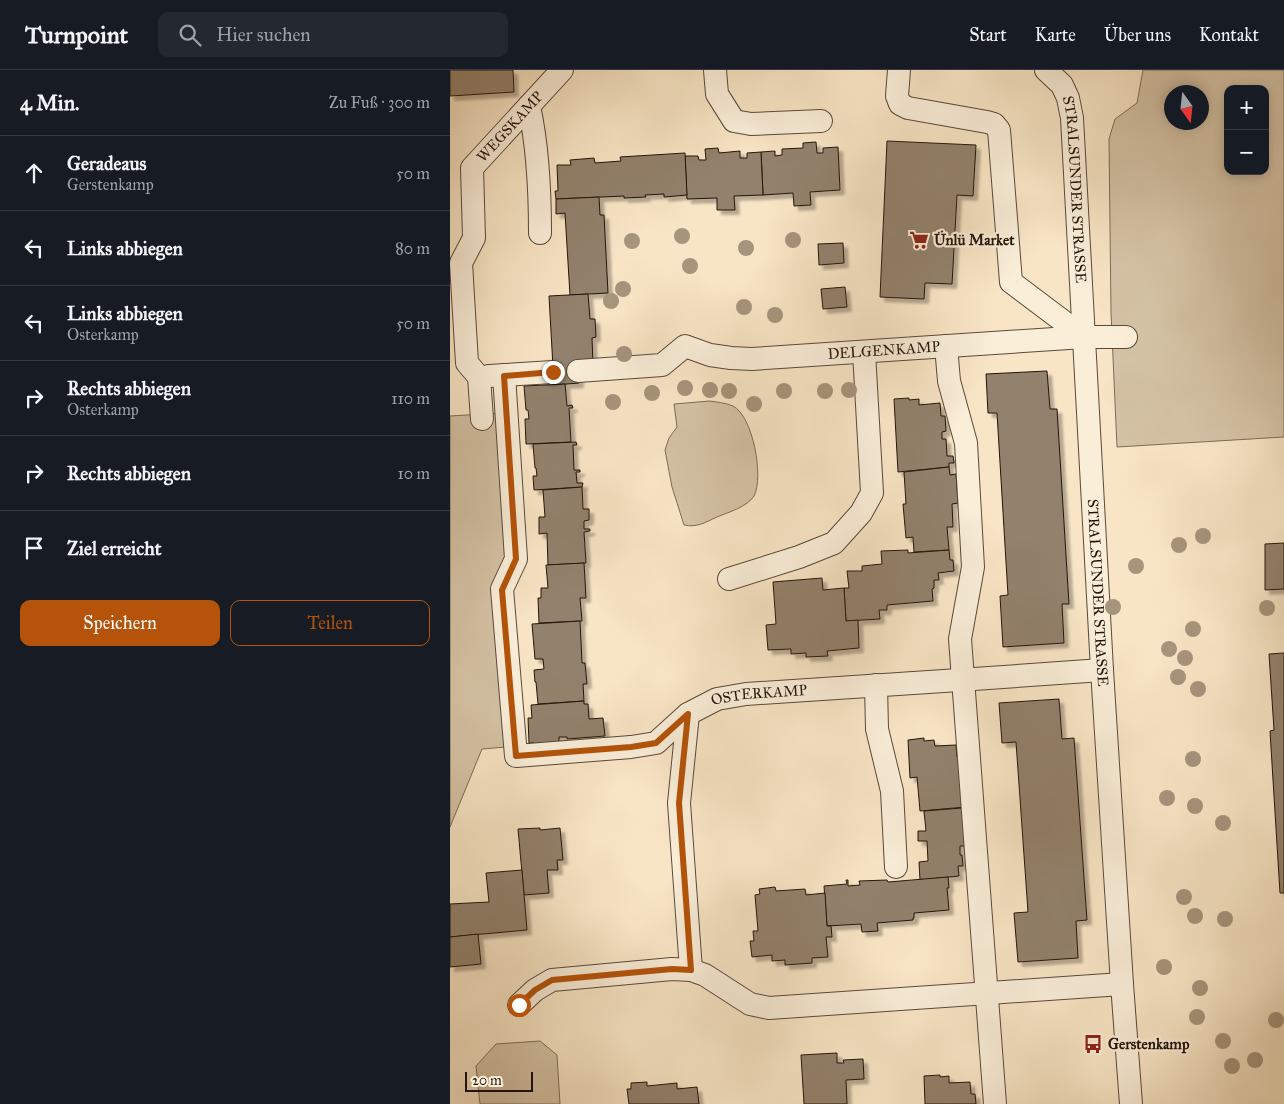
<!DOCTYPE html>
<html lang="de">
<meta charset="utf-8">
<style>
:root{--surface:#171b24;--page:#242831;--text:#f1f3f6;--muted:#9ea1a6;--line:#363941;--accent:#b45309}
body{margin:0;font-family:"IM FELL Great Primer",serif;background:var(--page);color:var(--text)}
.controls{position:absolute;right:15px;top:15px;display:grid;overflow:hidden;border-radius:10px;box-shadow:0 2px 12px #0003}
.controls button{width:45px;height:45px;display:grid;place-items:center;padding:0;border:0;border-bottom:1px solid var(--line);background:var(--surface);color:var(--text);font:25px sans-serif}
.compass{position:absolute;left:714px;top:15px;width:45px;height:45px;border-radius:50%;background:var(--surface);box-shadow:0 2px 12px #0003;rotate:165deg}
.scale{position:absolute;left:15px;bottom:12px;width:68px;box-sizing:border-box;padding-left:5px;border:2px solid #24150b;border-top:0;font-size:14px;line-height:18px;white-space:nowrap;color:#24150b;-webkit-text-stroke:4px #faeed9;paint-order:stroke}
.stop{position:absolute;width:15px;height:15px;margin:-11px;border:4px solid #b45309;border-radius:50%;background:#fff}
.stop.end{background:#b45309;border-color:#fff;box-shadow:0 1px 5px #0008}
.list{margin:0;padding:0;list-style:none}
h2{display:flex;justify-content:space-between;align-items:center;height:65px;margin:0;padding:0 20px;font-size:21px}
h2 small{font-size:16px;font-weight:400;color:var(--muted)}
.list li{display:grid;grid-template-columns:32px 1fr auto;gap:15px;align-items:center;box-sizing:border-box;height:75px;padding:0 20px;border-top:1px solid var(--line)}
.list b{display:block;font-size:19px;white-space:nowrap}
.list p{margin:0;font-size:16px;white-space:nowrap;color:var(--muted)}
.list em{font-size:16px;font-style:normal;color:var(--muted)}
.actions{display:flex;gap:10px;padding:15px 20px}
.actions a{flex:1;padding:11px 0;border:1px solid var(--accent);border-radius:10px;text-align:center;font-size:18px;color:var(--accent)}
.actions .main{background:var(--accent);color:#fff}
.icon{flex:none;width:28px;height:28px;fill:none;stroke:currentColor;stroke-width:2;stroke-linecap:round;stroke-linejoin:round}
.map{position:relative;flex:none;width:834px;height:1034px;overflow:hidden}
header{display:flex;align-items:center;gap:30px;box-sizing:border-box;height:70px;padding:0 25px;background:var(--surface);border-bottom:1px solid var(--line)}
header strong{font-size:24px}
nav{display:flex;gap:28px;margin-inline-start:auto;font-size:18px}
.search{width:350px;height:45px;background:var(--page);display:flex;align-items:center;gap:12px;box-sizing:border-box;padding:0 18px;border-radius:10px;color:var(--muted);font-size:19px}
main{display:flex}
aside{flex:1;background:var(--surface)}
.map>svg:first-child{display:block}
.green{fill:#d4c2a5;stroke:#7c6c58;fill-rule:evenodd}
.building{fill:#92816c;stroke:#24150b;filter:url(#shadow)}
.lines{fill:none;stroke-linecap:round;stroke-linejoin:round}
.minor-casing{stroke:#59493a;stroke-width:24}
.minor{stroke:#faeed9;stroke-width:22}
.tree{fill:#a6947c}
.route{stroke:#b45309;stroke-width:6}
.labels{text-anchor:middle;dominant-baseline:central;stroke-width:4.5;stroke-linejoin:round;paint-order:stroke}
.street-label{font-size:15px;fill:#24150b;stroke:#faeed9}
.poi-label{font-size:15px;font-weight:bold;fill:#24150b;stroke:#faeed9;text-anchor:start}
</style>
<header>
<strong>Turnpoint</strong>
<div class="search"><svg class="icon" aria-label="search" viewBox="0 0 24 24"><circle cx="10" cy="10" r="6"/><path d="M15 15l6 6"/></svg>Hier suchen</div>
<nav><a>Start</a><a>Karte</a><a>Über uns</a><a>Kontakt</a></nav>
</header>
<main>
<aside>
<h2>4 Min.<small>Zu Fuß · 300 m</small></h2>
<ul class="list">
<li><svg class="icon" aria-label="ahead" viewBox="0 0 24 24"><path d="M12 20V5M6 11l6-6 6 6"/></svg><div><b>Geradeaus</b><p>Gerstenkamp</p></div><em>50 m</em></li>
<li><svg class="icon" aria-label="left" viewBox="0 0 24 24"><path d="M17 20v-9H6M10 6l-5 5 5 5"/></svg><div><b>Links abbiegen</b></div><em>80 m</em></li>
<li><svg class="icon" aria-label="left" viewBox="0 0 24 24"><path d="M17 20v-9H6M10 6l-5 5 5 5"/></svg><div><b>Links abbiegen</b><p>Osterkamp</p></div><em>50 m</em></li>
<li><svg class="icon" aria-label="right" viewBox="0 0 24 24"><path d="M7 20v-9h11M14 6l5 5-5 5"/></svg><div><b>Rechts abbiegen</b><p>Osterkamp</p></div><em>110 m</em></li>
<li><svg class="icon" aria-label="right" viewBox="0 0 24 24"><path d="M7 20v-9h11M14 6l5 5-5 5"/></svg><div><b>Rechts abbiegen</b></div><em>10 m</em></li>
<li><svg class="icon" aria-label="arrive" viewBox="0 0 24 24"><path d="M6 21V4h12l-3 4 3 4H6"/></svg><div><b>Ziel erreicht</b></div></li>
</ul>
<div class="actions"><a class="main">Speichern</a><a>Teilen</a></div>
</aside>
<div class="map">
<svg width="834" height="1034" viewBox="0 0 834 1034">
<defs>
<filter id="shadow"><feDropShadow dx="4.5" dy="4.5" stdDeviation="1" flood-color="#0004"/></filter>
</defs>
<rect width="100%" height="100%" fill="#f8e5c5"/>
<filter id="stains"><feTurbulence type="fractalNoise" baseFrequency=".004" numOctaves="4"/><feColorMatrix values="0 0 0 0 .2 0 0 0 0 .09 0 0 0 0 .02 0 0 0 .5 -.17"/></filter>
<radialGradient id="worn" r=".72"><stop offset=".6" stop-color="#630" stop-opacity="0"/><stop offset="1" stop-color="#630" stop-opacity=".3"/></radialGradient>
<!-- green -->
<g class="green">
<path d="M693,0h141v367l-167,10 -6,-134 -2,-174 6,-20 22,-16zM778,19h37v82h-37zM722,22h30v30h-30z"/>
<path d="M260,331c7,1 16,2 23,5 20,10 31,71 21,90 -7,11 -25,16 -37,21 -11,5 -20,11 -33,8l-12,-38 -7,-37 4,-12 8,-11 -3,-23z"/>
<polygon points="52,343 59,485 56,677 32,679 0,757 0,346"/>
<polygon points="90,971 107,985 110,1034 30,1034 26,996 46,974"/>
</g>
<!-- building -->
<g class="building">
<polygon points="0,0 63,0 64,22 0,26"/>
<polygon points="437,71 526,75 523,126 507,125 502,214 475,213 474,229 430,227"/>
<polygon points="366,72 367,83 373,83 373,78 388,77 390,120 360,122 361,135 344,136 343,123 313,125 311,82 325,81 325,86 332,85 332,79 353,78 353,73"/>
<polygon points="268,78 269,83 290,81 290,88 297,88 297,83 311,82 313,125 284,126 285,140 267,140 267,128 237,129 235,86 248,86 249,90 256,90 255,79"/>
<polygon points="235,83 237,125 214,127 214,124 195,125 196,127 174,128 174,126 106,129 105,121 108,121 107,95 121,95 120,90 144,88 145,93 171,91 170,87"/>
<polygon points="149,127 150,145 154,145 158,223 120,225 115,143 106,144 106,129"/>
<polygon points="393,173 394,193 369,195 368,174"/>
<polygon points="395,217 397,237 373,239 371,219"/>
<polygon points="138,224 140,249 145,249 146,267 142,268 143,294 128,295 129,313 104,315 99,226"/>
<polygon points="597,301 600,339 607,339 619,534 612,534 614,573 553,577 550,526 558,525 547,343 538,343 536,304"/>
<polygon points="115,314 117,336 122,335 123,338 119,338 121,372 76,374 75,349 79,349 78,340 76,340 74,316"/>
<polygon points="459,328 459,330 469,329 469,335 490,333 491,346 495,346 496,361 492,362 492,369 496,369 497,386 503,386 504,393 499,393 499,397 448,402 444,329"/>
<polygon points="126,372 127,375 123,375 124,400 130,400 130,402 126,402 127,413 133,413 132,417 84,420 83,406 87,406 86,398 85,398 83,374"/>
<polygon points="499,397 500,405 506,404 508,433 502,434 503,457 497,457 499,480 464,482 463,467 456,468 453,434 456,434 454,402"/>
<polygon points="132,417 133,439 139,439 139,450 134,451 134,459 140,459 140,461 134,462 136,493 98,495 97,463 89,464 89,447 95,447 93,420"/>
<polygon points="834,473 834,519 815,520 815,474"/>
<polygon points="458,480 458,483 499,480 500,490 503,490 504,501 488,503 489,510 484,510 484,518 482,519 483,531 437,535 437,540 429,540 430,549 396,551 394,518 399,518 397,501 412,501 412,496 432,494 431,481"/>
<polygon points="134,493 136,528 130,528 132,551 89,553 88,528 91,528 91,518 98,518 96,495"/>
<polygon points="372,508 373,520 394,518 396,551 408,550 409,578 377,581 378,586 356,587 356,583 341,584 341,579 318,580 316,555 326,554 323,512"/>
<polygon points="130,551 132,593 135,593 137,614 133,614 134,631 88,634 86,612 85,612 84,600 94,599 93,589 85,589 82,554"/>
<polygon points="834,583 834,823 830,823 820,661 824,660 819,584"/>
<polygon points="609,629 612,669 624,668 637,850 626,851 628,888 568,892 564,843 578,842 566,672 552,673 549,633"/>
<polygon points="134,631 134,634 138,634 139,649 153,648 155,666 117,669 117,667 109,667 109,673 85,674 84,673 79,673 78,648 82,648 81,635"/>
<polygon points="474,668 474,671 484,670 485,676 506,675 507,687 510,687 516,737 470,741 467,707 460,708 458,670"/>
<polygon points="512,738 515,776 510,776 510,785 512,785 513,796 508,796 509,806 470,810 469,792 478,791 477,771 468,771 468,761 476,761 474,741"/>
<polygon points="90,758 90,760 110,758 113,790 107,790 108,800 97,800 99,823 74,825 68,759"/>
<polygon points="72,800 77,860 0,867 0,834 39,832 36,803"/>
<polygon points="498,807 499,818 497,818 499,840 464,843 464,848 463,848 463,850 427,853 428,861 412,862 411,854 377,856 374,816 397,814 396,810 398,810 398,816 410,815 409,811 437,810 438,812"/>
<polygon points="325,817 326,821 355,819 356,825 375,823 377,856 381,856 382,867 376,867 378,887 362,888 362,893 335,895 335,890 322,891 322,885 302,887 300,871 304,871 303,861 308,861 305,825 310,824 309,819"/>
<polygon points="28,864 31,894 0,897 0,867"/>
<polygon points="387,983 387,993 394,993 393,990 413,989 414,1009 396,1010 397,1034 354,1034 351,985"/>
<polygon points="490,1005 490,1007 499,1006 499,1013 520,1012 521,1024 525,1024 526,1034 475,1034 474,1006"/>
<polygon points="197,1012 197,1016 227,1013 227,1019 247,1017 249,1034 179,1034 177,1019 181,1019 181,1013"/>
</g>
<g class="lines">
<!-- minor casing -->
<g class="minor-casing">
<g id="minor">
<polyline points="265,0 267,24 284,51 301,54 371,51"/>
<polyline points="449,0 447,26 450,34 458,38 537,52 544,54 549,60 561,212 634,267"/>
<path id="s1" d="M596,0l16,15 6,13 4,20 30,552 20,314 9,120"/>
<path d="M79,36c9,41 11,85 11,127"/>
<polyline points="496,276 499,311 516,373 523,497 510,569 545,1034"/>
<path id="s2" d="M128,301l84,-6 23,-19 25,9 21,3 21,1 332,-22h42"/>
<path id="s3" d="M54,305l12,184 -14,30 14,167 115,-9 25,-4 32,-29 29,-15 29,-5 228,-15 128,-9"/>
<polyline points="39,306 103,302"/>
<path id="s4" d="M32,349l-3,-42 -12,-14 -6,-100 13,-25 -2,-70 90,-98"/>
<polyline points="279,509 349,487 384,473 411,443 422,423 414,282"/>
<polyline points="426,615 427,659 442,721 446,797"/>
<polyline points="238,644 229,733 241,900"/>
<polyline points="69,935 85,920 102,910 222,899 241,900 255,905 300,934 319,938 672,914"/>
</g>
</g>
<!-- minor -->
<use href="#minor" class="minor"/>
</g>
<!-- trees -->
<g class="tree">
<circle cx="232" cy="166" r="8"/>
<circle cx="343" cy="170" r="8"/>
<circle cx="182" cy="171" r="8"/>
<circle cx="296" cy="178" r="8"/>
<circle cx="240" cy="196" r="8"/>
<circle cx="173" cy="219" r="8"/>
<circle cx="161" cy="231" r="8"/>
<circle cx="294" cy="237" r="8"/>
<circle cx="325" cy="245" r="8"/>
<circle cx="174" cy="284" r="8"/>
<circle cx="235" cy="318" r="8"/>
<circle cx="260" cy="320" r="8"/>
<circle cx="399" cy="320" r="8"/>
<circle cx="279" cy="321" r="8"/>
<circle cx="334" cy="321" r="8"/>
<circle cx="375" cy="321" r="8"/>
<circle cx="202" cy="323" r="8"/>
<circle cx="163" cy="332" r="8"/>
<circle cx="304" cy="334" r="8"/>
<circle cx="753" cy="466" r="8"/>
<circle cx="729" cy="475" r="8"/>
<circle cx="686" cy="496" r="8"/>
<circle cx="663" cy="537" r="8"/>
<circle cx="817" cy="538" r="8"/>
<circle cx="743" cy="559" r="8"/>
<circle cx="719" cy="579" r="8"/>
<circle cx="735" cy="588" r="8"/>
<circle cx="728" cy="607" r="8"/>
<circle cx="748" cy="619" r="8"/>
<circle cx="743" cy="689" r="8"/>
<circle cx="717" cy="728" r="8"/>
<circle cx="745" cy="736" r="8"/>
<circle cx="773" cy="753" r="8"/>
<circle cx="734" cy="827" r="8"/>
<circle cx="745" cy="846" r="8"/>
<circle cx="775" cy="849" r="8"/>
<circle cx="714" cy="897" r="8"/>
<circle cx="750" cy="918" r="8"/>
<circle cx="747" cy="947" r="8"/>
<circle cx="826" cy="950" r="8"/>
<circle cx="773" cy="971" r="8"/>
<circle cx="805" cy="990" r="8"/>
<circle cx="782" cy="996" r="8"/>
</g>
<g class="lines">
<!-- route -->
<polyline class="route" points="69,935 85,920 102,910 222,899 241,900 229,733 238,644 206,673 181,677 66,686 52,520 66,489 54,306 103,302"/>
</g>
<!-- icons -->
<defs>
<g id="supermarket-bare" transform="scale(1.5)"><path d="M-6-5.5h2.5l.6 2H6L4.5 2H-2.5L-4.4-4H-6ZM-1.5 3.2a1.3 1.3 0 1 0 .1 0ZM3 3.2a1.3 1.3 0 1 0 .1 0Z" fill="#8f2418" stroke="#faeed9" stroke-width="2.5" paint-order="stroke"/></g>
<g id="bus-bare" transform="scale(1.5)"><path d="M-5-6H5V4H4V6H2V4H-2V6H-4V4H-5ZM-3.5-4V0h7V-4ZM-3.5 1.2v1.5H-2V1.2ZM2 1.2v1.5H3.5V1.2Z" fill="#8f2418" stroke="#faeed9" stroke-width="2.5" paint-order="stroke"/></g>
</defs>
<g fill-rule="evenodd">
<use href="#supermarket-bare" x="469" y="170"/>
<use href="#bus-bare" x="643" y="974"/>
</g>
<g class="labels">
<!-- street labels -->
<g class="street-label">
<text stroke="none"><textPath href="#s4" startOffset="315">WEGSKAMP</textPath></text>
<text stroke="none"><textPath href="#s1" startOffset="128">STRALSUNDER STRASSE</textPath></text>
<text stroke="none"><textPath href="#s2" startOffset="315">DELGENKAMP</textPath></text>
<text stroke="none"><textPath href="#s1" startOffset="532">STRALSUNDER STRASSE</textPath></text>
<text stroke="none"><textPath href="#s3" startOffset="644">OSTERKAMP</textPath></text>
</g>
<!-- poi labels -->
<g class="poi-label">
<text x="484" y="170">Ünlü Market</text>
<text x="658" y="974">Gerstenkamp</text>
</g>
</g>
<rect width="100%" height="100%" filter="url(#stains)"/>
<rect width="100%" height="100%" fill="url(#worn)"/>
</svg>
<div class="controls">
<button>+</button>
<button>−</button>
</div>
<svg class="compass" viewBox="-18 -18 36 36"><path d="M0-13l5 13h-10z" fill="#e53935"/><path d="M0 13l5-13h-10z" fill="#9ea1a6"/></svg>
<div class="scale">20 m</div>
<div class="stop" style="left:69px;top:935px"></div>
<div class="stop end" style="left:103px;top:302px"></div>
</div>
</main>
